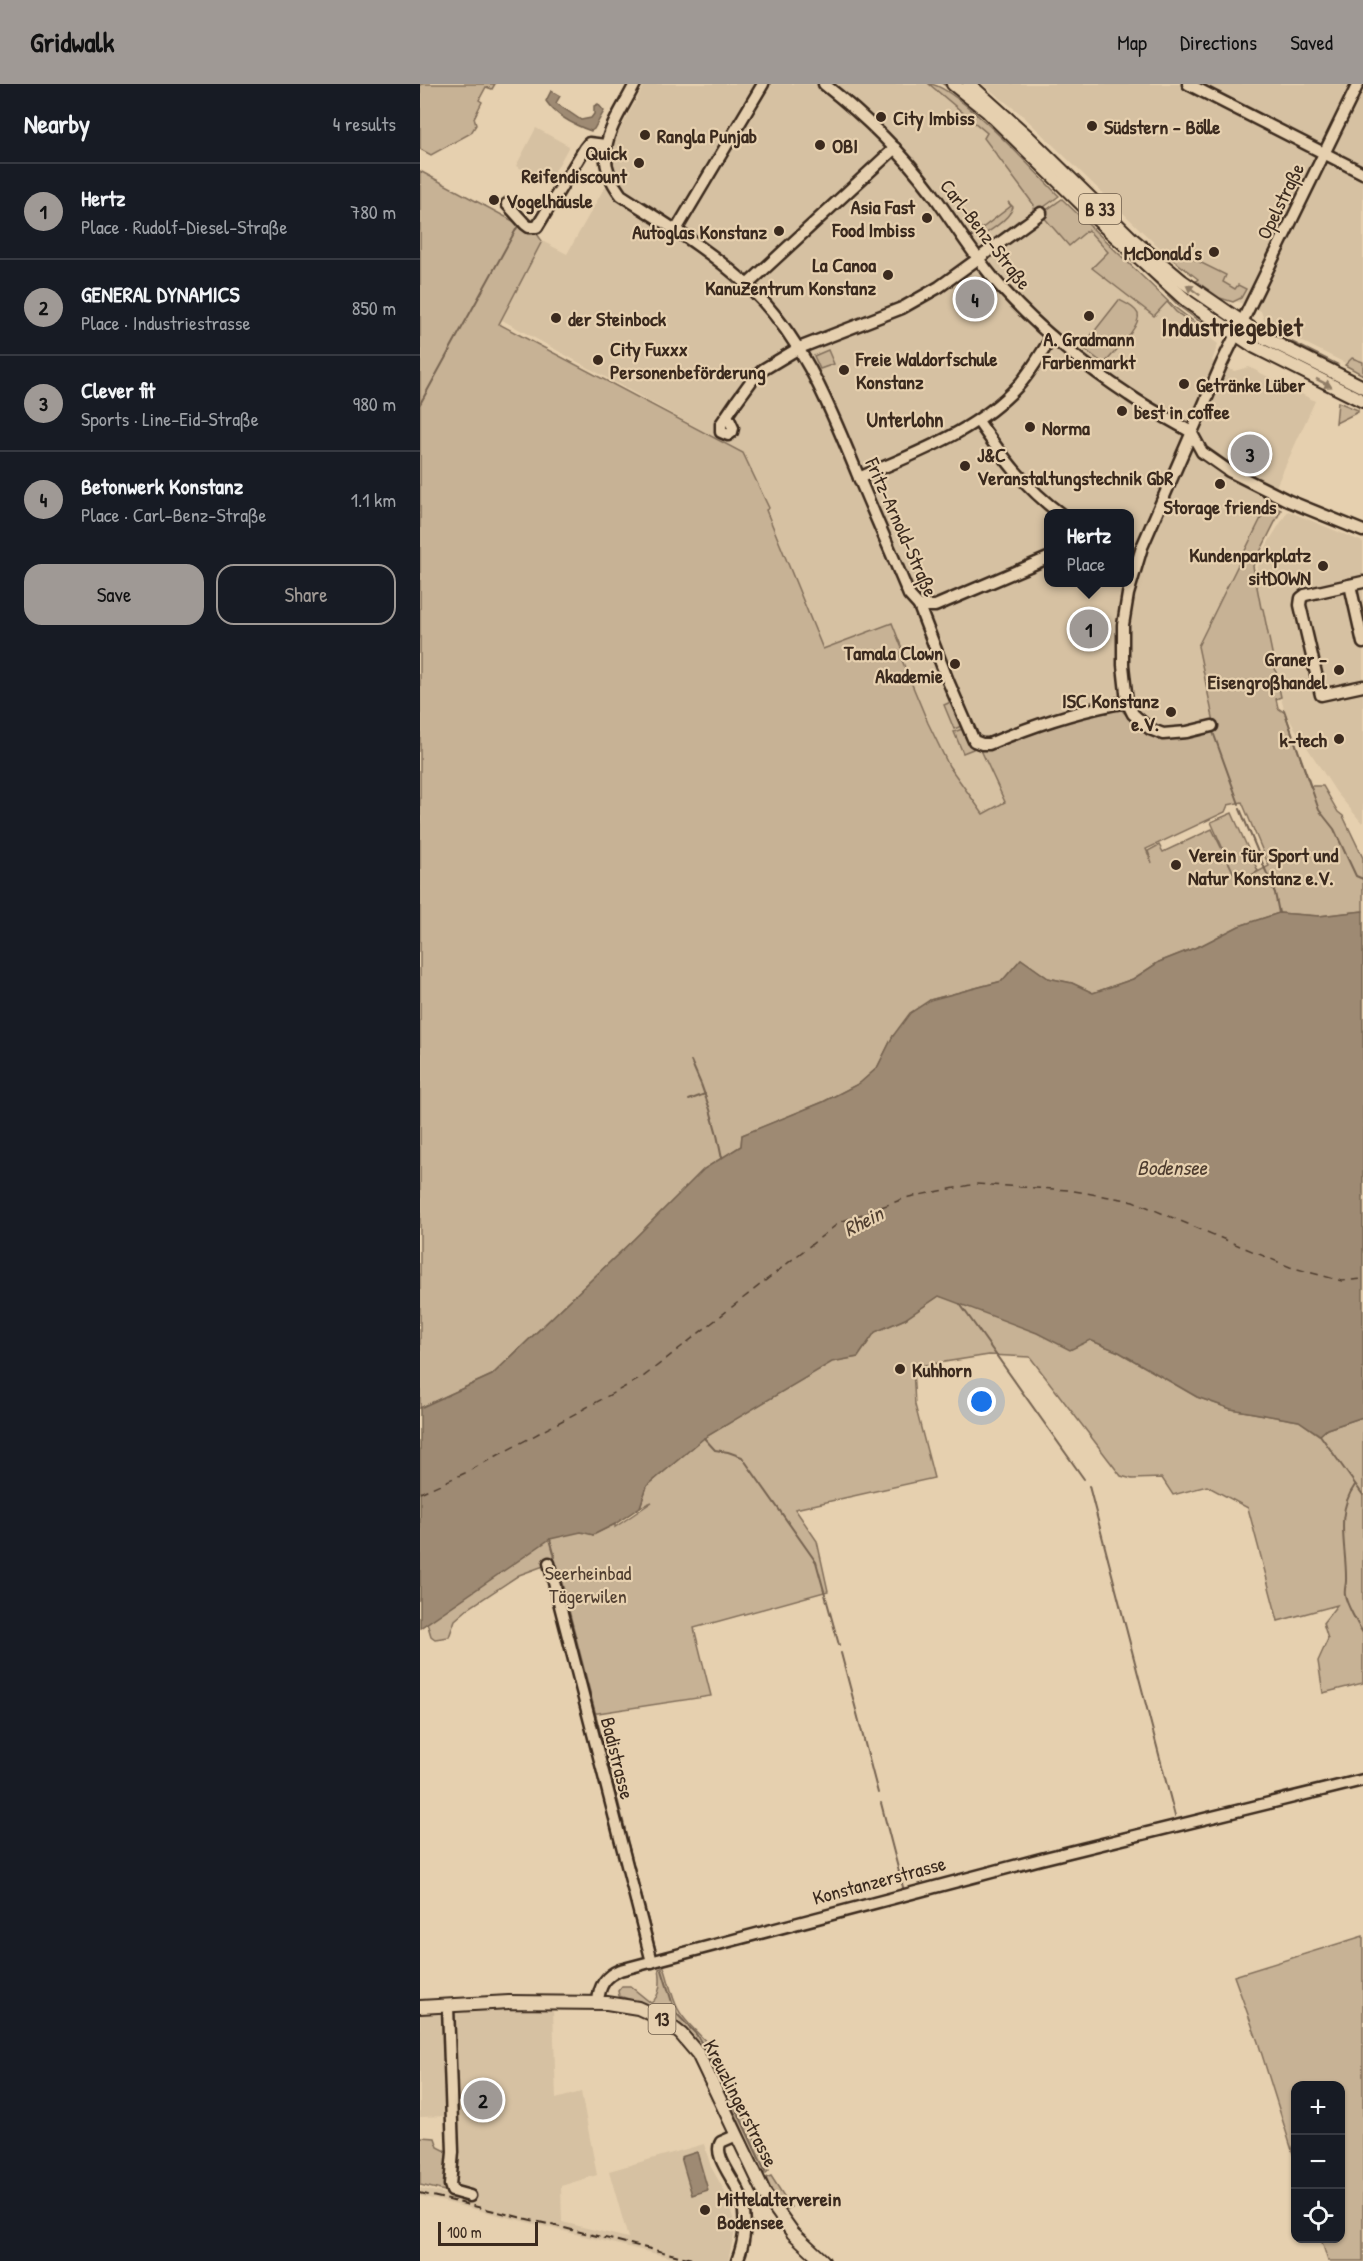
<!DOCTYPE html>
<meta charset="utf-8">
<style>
:root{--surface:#171b24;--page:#20242c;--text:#f1f3f6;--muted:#9ea1a6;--line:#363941;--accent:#9f9995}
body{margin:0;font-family:"Patrick Hand",sans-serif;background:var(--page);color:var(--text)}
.controls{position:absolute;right:18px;bottom:18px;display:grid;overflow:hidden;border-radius:12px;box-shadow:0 2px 4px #0004}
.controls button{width:54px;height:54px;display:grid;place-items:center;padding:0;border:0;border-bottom:2px solid var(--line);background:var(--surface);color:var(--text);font:30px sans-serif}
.scale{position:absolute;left:18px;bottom:15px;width:100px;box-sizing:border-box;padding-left:6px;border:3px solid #3b2a1e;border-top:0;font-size:16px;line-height:21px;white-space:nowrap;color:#3b2a1e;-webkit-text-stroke:4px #e6d0af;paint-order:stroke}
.you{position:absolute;left:562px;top:1318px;width:21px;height:21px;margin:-15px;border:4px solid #fff;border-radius:50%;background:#1a73e8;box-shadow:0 0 0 9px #1a73e833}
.badge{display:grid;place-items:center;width:39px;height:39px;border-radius:50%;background:var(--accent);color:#111;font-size:20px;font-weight:700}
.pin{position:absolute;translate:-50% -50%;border:3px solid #fff;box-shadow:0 2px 6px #0006}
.popup{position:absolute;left:624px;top:425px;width:90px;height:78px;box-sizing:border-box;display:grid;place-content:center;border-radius:12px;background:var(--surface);filter:drop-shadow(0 2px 4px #0005);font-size:20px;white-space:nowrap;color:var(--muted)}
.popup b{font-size:22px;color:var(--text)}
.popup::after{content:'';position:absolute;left:50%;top:100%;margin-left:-12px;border:12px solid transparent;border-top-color:var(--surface)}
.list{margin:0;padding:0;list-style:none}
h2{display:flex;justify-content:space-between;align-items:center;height:78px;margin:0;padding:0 24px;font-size:26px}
h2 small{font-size:20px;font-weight:400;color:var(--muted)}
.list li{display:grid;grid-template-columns:39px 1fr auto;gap:18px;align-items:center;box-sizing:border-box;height:96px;padding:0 24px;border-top:2px solid var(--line)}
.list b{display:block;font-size:22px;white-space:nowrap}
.list p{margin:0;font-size:20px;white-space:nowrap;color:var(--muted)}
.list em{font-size:20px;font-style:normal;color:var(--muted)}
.actions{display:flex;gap:12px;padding:18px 24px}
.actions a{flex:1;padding:14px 0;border:2px solid var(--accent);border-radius:18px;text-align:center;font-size:21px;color:var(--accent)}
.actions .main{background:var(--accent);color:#111}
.icon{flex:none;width:33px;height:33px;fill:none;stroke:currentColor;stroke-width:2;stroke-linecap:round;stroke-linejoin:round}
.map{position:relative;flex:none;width:943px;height:2177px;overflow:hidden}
header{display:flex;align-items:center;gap:36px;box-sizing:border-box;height:84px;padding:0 30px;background:var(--accent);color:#111}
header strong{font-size:28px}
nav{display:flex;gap:33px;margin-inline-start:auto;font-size:21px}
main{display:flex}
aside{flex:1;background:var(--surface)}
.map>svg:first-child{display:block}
.built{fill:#d6c1a2;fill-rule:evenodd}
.green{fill:#c7b295;stroke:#816e5a;stroke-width:1.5;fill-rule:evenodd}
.water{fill:#9e8a73;stroke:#766451;stroke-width:1.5}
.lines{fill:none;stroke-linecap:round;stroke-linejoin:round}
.stream{stroke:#766451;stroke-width:2}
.ferry{stroke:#4f3d2f;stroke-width:1.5;stroke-dasharray:8 6;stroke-linecap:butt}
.minor-casing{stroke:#3b2a1e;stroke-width:15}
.major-casing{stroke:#3b2a1e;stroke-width:16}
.minor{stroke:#e6d0af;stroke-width:10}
.major{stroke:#e6d0af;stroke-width:12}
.rail{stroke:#3b2a1e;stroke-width:2;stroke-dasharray:9 4.5;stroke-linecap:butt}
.oneway{fill:#907d66}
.poi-dot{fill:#3b2a1e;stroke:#e6d0af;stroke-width:2}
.labels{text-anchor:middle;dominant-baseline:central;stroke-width:4.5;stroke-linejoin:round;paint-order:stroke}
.shield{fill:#e6d0af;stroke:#6e5c4a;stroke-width:1.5}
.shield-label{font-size:18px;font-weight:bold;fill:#3b2a1e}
.poi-label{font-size:20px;font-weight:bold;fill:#3b2a1e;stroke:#e6d0af;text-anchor:start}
.street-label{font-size:20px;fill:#3b2a1e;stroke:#e6d0af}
.park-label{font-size:20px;fill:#503e30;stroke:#e6d0af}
.neighbourhood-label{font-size:21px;font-weight:bold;fill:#3b2a1e;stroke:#e6d0af}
.water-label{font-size:21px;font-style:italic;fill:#4f3d2f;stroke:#e6d0af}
.district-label{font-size:26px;font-weight:bold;fill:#3b2a1e;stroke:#e6d0af}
</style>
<header>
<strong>Gridwalk</strong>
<nav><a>Map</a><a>Directions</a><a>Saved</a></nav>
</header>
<main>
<aside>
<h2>Nearby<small>4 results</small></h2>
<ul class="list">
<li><span class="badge">1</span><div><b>Hertz</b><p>Place · Rudolf-Diesel-Straße</p></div><em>780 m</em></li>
<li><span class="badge">2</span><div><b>GENERAL DYNAMICS</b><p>Place · Industriestrasse</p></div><em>850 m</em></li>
<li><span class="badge">3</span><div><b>Clever fit</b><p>Sports · Line-Eid-Straße</p></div><em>980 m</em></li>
<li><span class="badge">4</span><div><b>Betonwerk Konstanz</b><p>Place · Carl-Benz-Straße</p></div><em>1.1 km</em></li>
</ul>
<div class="actions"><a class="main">Save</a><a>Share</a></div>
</aside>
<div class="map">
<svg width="943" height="2177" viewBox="0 0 943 2177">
<rect width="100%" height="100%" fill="#e6d0af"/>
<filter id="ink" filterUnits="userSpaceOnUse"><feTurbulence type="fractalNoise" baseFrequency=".0167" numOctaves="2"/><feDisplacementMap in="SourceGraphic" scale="12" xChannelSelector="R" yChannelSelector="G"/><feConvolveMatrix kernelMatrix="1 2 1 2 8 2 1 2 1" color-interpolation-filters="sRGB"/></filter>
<g filter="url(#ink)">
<!-- built -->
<g class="built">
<path d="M225,0h288l70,61 106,107 67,60 42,32 -6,17 22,10 15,-4 66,34 -47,103 -70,142 17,81 -49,11 -19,-4 -11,-8 -8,-11 -73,9 -73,26 23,52 -22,12 -34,-48 -21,-43 -29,-71 4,-1 -11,-28 -69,27 -57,-141 3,-1 -26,-55 -241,-133 40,-79 25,13 35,-62 13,-17 -2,-6 -1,-25zM628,430h82v68h-82z"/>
<polygon points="562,0 943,0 943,288 845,239 841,227 805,213 778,195 730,155 601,30"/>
<polygon points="116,44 149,62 137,84 131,90 128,99 96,82"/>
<polygon points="868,427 943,458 943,740 916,708 865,629 861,614 856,614 835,489 849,457"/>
<polygon points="133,1925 136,2015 161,2008 177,2091 141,2102 142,2138 208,2154 189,2087 284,2060 291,2083 304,2106 313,2134 315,2147 308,2177 265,2177 0,2112 0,2104 25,2110 31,2070 29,2032 0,2033 0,1927"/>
</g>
<!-- green -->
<g class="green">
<polygon points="0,0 75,0 72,5 66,3 59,16 62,18 54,34 56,41 51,49 11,71 0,65"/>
<path d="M509,0c26,0 108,90 130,112l-77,56 37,-32 13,-6 2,-9 -50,-67 3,-5z"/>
<polygon points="523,0 527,0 554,21 754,215 788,241 786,242 760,223 582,50 553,23"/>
<path d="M0,87l108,58 7,2 7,10 -43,83 244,129 26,55 -3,2 57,139 69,-26 11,28 -4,2 29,70 21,43 34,48 22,-12 -24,-52 136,-45c7,7 13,15 20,22 22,20 53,6 78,0l-17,-81 70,-142 13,6 -28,56 8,42 2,1 18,88 -5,2 2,9 7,5 25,73h13l15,26 5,4 20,42v53l-44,5 -40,-3 -40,13 -37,19 -43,17 -26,17 -40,14 -21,-10 -24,-5 -27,-19 -19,22 -72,19 -37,36 -16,32 -17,15 -37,19 -81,33 -1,11 -37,23 -70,70 -142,136 -72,33zM822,718l27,64 -19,10 8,-5 -26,-58 -21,9 24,54 -23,-47 -49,23 -4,-7 -11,6 4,12 -6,-14 79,-37 3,-7z"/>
<polygon points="642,115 753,222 789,249 787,250 756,228 747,218 734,232 672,184 688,168 668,146 649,162 621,130"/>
<path d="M588,118l5,5c-3,11 -30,32 -41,30l-2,-1 8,-6v-4l3,3 30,-23z"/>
<polygon points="751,164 806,191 803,198 815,205 818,201 826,205 821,214 813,218 800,214 776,197 778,195 747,171"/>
<path d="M699,216c6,3 16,7 19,14 4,12 -26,40 -34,50l-22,-17z"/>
<polygon points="847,247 850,247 917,280 913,281"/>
<polygon points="408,266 414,280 400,285 394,272"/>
<polygon points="932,274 943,278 943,291 925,281"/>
<polygon points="918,318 938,326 938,328 916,339"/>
<polygon points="533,617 544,641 534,645 524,621"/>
<polygon points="545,644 553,665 543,669 534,648"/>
<polygon points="519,1212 670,1256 699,1268 777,1313 811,1325 879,1337 899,1351 907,1345 943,1333 943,1599 903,1609 898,1577 908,1555 903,1539 917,1521 858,1537 828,1424 787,1402 753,1411 742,1394 712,1395 701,1392 610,1273 569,1271 493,1283 495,1321 514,1394 375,1425 397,1457 408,1507 274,1544 291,1612 178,1629 168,1629 129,1480 99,1491 49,1524 35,1536 29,1553 15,1555 11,1552 0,1515 158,1438 173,1451 195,1440 195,1443 232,1418 220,1423 227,1402 284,1354 412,1277 438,1273 455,1248 485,1235"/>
<polygon points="943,1852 943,2177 908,2177 901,2155 920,2154 920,2002 876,2002 875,2076 838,1958 814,1892"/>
<path d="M244,1883c5,13 7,29 14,42 8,16 29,30 40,48l51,113 -4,4 -5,-3c-18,-41 -48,-122 -82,-149 -17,-13 -39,-20 -59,-26l-1,-5 4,-5h8l21,17c10,-7 10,-23 8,-34z"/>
<polygon points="0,2053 15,2054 18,2063 30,2069 25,2107 0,2101"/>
<polygon points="351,2092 371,2123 366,2126 352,2108 346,2094"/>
</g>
<!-- water -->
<g class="water">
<path d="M131,7l9,5 -4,7 25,17 10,-2 3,-4v-8l4,-2 6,7 -10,18 -3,2c-17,-6 -35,-15 -45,-30z"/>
<polygon points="943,827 943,1333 907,1345 900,1351 879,1337 811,1325 777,1313 699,1268 670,1256 650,1266 617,1249 519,1212 485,1235 455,1248 438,1273 412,1278 284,1354 227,1402 220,1423 195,1440 173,1451 161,1448 130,1455 0,1544 0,1324 72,1291 214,1155 284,1085 321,1062 322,1051 403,1018 440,999 457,984 473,952 490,929 510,916 582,897 601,875 628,894 652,899 673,909 713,895 739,878 782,861 819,842 859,829 899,832"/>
<polygon points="277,2068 288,2106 272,2111 261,2073"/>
</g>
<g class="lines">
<!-- stream -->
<g class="stream">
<polyline points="0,320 99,140"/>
<polyline points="864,626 899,726 914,745 936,792 943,795"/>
<polyline points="793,648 819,720"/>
<polyline points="820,725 855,809 859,829"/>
<path d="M271,977c15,32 25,63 31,98"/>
<polyline points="269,1016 285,1010"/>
<polyline points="540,1220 664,1395"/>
<polyline points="900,1351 943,1411"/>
<polyline points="284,1354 295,1366 308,1368 322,1373 396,1478 419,1561"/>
<path d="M935,1401c-21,30 -8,62 -9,96 0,4 -2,9 -1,14 1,8 13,30 18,38"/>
<polyline points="669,1402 755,1732"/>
<polyline points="130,1455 135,1473"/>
<polyline points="137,1481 205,1745"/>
<polyline points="421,1569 458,1709"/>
<polyline points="461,1719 484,1807"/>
<polyline points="208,1760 236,1867"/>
<polyline points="242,1886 255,1928 276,1950 299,1988 345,2087"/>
</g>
<!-- ferry -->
<polyline class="ferry" points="0,1409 45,1389 223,1293 420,1138 489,1113 556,1100 648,1106 713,1117 870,1183 922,1197 943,1195"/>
<!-- minor casing -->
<g class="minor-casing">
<g id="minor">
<path d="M215,0c-20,40 -47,68 -14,111 43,28 88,54 126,90 55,51 82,120 110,188 17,41 35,81 52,122l10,11 29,75 26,60 8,3h7c45,-19 89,-34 138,-42"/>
<path d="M404,0c42,33 77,67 109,110 22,31 42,64 67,92 38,42 82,78 129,109 20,14 42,25 62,37"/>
<polyline points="768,0 943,89"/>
<polyline points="87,120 105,140 109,143 117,143 165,64 169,59 185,61"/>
<polyline points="256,146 343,0"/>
<polyline points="327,201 475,64"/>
<polyline points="307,331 313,344 312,348 308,351 301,348 301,340 316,318 332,296 344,285 379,264 482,224 519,203 621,129"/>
<path d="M558,337c24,35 48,68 83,93"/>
<polyline points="771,348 782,368 809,387 869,417 943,447"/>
<path d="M439,394c56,-25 117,-46 159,-92 13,-14 23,-33 34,-49"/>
<polyline points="943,498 885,511 881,514 880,521 901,611 943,602"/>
<polyline points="930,501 943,559"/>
<polyline points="499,522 515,522 628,474"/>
<polyline points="792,642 767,648 743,650 730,645 713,630 707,618 703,581 703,541 708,510 722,463 802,279 938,0"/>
<polyline points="129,1479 232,1878"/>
<path d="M178,1918c1,-16 7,-26 22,-32l421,-111 322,-79"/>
<polyline points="28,1922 33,2068 30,2101 32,2107 50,2112"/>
<path d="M317,2051l-16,7c-9,14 15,39 20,55 6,21 4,44 -4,64"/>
</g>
</g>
<!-- major casing -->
<g class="major-casing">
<g id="major">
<polyline points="533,0 567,27 683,141 768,218 835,263 943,317"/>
<polyline points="549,0 607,52 712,155 762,197 845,254 943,303"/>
<polyline points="0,1923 89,1918 187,1919 218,1924 240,1934 261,1950 278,1970 345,2110 373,2149 403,2177"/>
</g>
</g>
<!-- minor -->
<use href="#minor" class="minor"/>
<!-- major -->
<use href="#major" class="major"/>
<!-- rail -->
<polyline class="rail" points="0,2109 280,2177"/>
</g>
<!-- one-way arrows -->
<defs><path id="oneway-solid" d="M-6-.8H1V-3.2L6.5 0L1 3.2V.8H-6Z" transform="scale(1.5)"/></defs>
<g class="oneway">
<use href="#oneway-solid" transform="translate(773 206) rotate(-143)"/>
<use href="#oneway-solid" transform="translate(904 299) rotate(27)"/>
</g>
</g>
<!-- markers -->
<g class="poi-dot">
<circle cx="461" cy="33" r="6"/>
<circle cx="672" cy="42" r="6"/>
<circle cx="225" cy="51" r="6"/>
<circle cx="400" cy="61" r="6"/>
<circle cx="219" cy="79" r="6"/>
<circle cx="74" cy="116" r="6"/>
<circle cx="507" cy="134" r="6"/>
<circle cx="359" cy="147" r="6"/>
<circle cx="794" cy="168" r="6"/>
<circle cx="468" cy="191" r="6"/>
<circle cx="669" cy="232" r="6"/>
<circle cx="136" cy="234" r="6"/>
<circle cx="178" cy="276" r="6"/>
<circle cx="424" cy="286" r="6"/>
<circle cx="764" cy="300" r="6"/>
<circle cx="702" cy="327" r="6"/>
<circle cx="610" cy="343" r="6"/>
<circle cx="545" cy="382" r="6"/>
<circle cx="800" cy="400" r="6"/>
<circle cx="903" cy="482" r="6"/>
<circle cx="535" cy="580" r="6"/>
<circle cx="919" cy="586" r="6"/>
<circle cx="751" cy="628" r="6"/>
<circle cx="919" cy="655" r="6"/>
<circle cx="756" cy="781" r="6"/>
<circle cx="480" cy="1285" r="6"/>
<circle cx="285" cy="2126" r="6"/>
</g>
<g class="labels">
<!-- shield labels -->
<g class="shield">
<rect x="659" y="110" width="42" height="30" rx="4.5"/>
<rect x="228.5" y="1920" width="27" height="30" rx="4.5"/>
</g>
<g class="shield-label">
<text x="680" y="125">B 33</text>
<text x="242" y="1935">13</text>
</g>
<!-- poi labels -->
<g class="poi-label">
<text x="473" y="33">City Imbiss</text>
<text x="684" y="42">Südstern - Bölle</text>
<text x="237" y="51">Rangla Punjab</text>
<text x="412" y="61">OBI</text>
<text x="207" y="68" text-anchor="end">Quick<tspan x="207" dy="23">Reifendiscount</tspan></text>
<text x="86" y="116">Vogelhäusle</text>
<text x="495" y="122" text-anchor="end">Asia Fast<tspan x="495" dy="23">Food Imbiss</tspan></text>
<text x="347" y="147" text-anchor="end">Autoglas Konstanz</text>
<text x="782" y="168" text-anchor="end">McDonald's</text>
<text x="456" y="180" text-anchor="end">La Canoa<tspan x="456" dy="23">KanuZentrum Konstanz</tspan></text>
<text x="148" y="234">der Steinbock</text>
<text x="669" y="254" text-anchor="middle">A. Gradmann<tspan x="669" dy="23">Farbenmarkt</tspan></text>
<text x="190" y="264">City Fuxxx<tspan x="190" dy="23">Personenbeförderung</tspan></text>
<text x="436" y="274">Freie Waldorfschule<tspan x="436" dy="23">Konstanz</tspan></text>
<text x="776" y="300">Getränke Lüber</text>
<text x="714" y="327">best in coffee</text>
<text x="622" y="343">Norma</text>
<text x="557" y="370">J&amp;C<tspan x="557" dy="23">Veranstaltungstechnik GbR</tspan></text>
<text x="800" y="422" text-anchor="middle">Storage friends</text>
<text x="891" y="470" text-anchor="end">Kundenparkplatz<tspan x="891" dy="23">sitDOWN</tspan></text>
<text x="523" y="568" text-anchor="end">Tamala Clown<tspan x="523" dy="23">Akademie</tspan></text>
<text x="907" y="574" text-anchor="end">Graner -<tspan x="907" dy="23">Eisengroßhandel</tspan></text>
<text x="739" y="616" text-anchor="end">ISC Konstanz<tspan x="739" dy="23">e.V.</tspan></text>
<text x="907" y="655" text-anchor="end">k-tech</text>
<text x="768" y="770">Verein für Sport und<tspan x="768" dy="23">Natur Konstanz e.V.</tspan></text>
<text x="492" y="1285">Kuhhorn</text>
<text x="297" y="2114">Mittelalterverein<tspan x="297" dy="23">Bodensee</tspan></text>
</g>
<!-- street labels -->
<g class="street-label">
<text transform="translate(860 117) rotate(-64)">Opelstraße</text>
<text transform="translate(566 150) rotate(52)">Carl-Benz-Straße</text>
<text transform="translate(482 443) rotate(66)">Fritz-Arnold-Straße</text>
<text transform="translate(198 1674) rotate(76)">Badistrasse</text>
<text transform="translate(459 1796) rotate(-15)">Konstanzerstrasse</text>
<text transform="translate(321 2019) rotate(63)">Kreuzlingerstrasse</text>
</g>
<!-- park labels -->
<g class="park-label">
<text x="168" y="1488">Seerheinbad<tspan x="168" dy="23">Tägerwilen</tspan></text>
</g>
<!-- neighbourhood labels -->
<g class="neighbourhood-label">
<text x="485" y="335">Unterlohn</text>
</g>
<!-- water labels -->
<g class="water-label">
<text x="752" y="1083">Bodensee</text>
<text transform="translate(443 1137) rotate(-27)">Rhein</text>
</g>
<!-- district labels -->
<g class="district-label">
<text x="812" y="242">Industriegebiet</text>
</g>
</g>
</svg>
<div class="controls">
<button>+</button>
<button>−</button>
<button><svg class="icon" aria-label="locate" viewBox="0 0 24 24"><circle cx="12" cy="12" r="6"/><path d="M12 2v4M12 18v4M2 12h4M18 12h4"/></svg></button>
</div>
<div class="scale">100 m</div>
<div class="you"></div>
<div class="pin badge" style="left:669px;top:545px">1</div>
<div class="popup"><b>Hertz</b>Place</div>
<div class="pin badge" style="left:63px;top:2016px">2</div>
<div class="pin badge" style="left:830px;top:370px">3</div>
<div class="pin badge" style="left:555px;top:215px">4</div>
</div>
</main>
